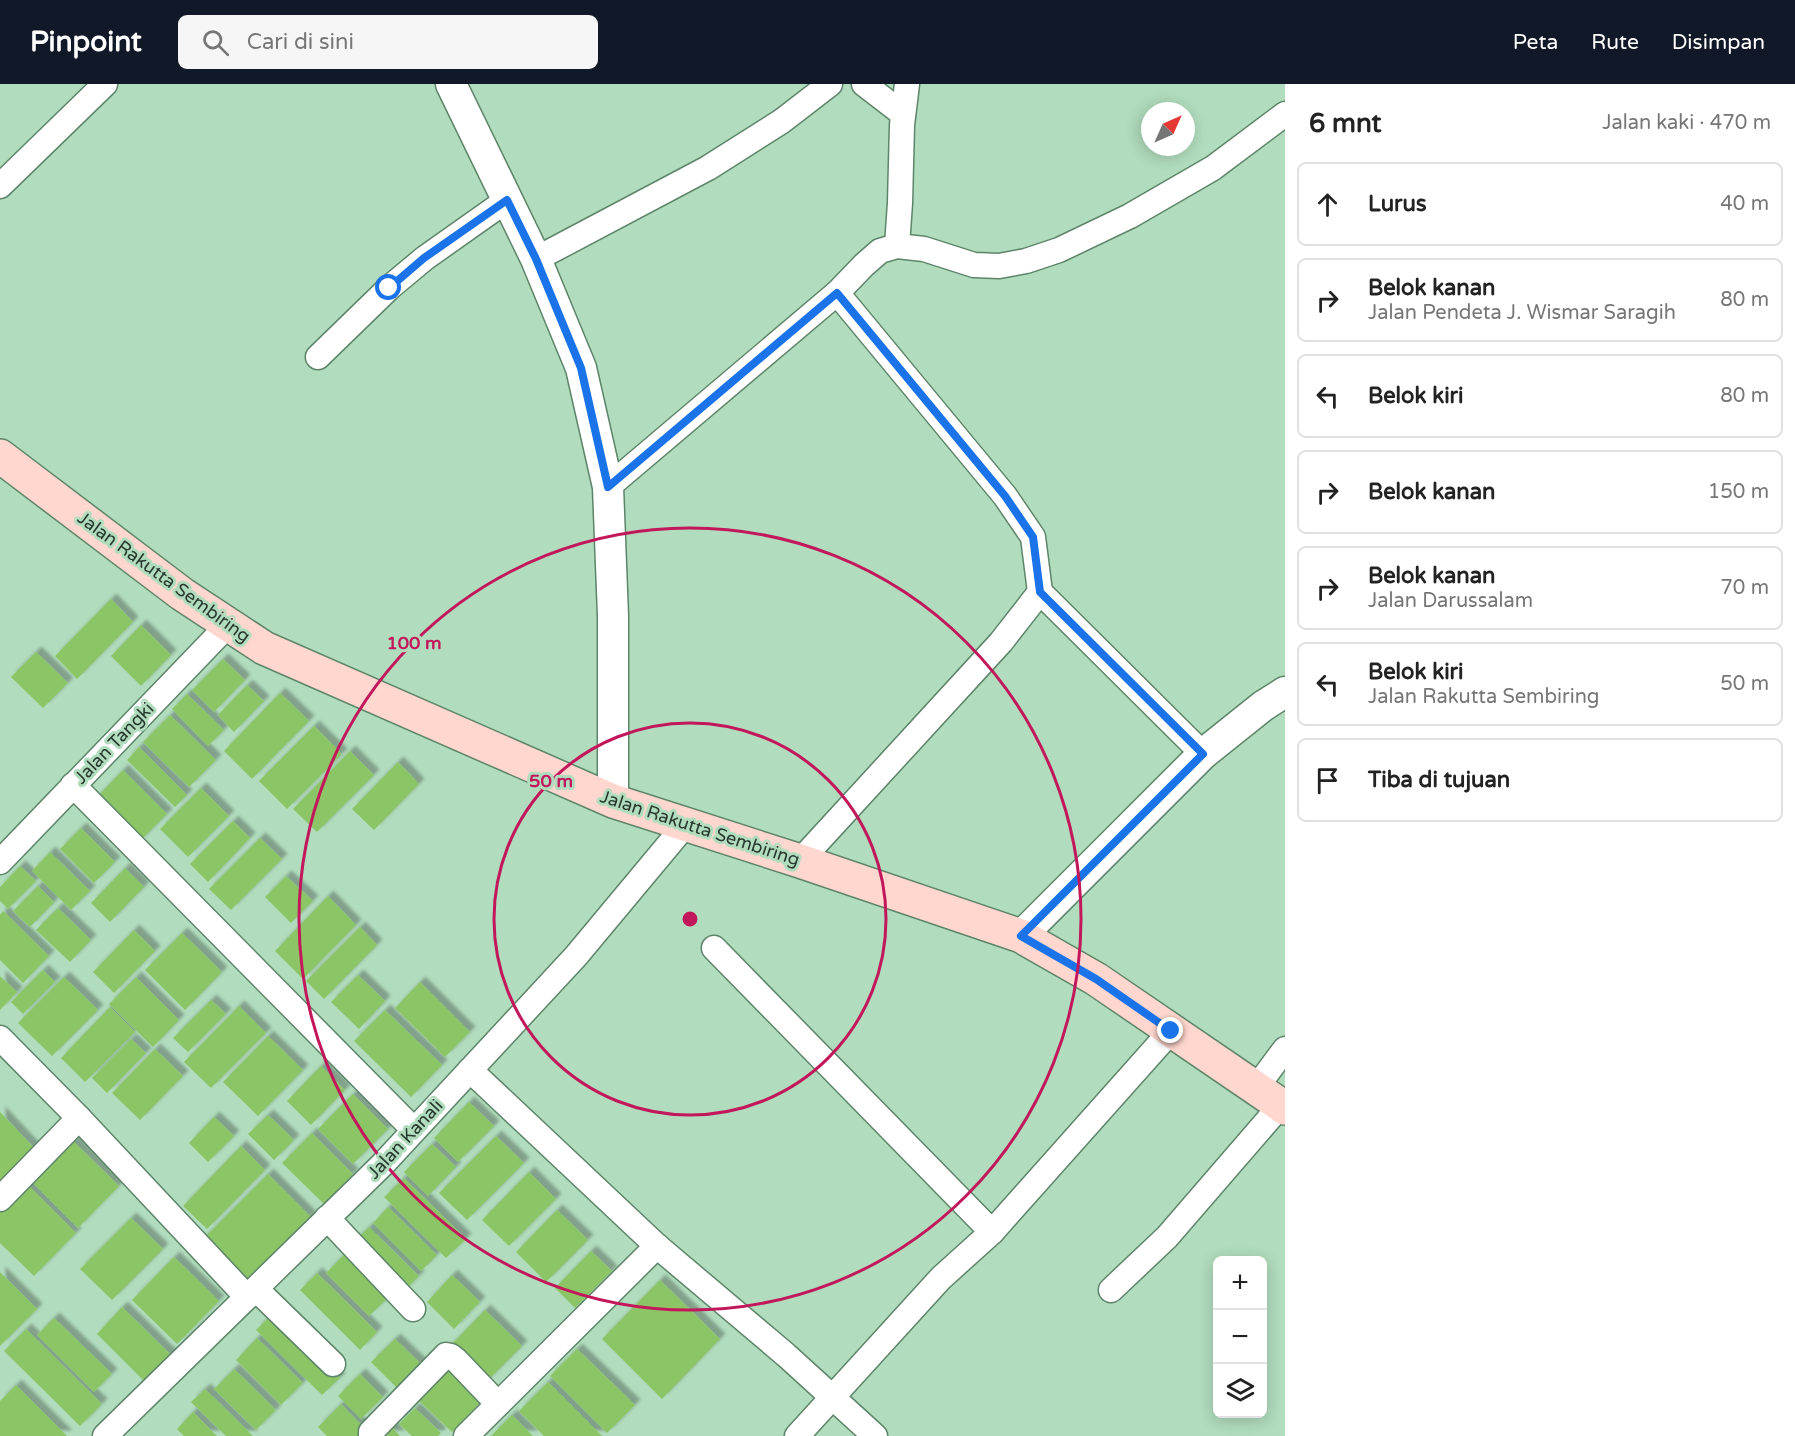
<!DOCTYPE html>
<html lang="id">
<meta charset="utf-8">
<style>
:root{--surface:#fff;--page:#f6f6f6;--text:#222;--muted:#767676;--line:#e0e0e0;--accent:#111827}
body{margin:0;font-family:"Varela Round",sans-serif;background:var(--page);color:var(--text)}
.controls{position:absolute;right:18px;bottom:18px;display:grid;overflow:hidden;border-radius:9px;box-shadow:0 3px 15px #0003}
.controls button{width:54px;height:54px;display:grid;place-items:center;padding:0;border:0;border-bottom:2px solid var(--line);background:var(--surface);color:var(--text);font:30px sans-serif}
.compass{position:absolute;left:1141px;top:18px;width:54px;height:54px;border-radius:50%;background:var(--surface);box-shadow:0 3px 15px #0003;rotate:45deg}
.stop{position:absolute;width:18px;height:18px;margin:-14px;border:4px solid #1a73e8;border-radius:50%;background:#fff}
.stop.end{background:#1a73e8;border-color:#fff;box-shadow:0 2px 6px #0008}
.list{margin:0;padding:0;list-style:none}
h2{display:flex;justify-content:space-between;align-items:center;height:78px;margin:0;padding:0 24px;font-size:26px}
h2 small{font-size:20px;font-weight:400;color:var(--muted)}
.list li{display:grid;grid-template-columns:39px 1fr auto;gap:18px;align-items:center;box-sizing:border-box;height:84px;margin:0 12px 12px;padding:0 12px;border:2px solid var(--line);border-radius:9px}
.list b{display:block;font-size:22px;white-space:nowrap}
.list p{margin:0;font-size:20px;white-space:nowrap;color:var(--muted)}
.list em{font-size:20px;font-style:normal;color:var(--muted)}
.icon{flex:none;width:33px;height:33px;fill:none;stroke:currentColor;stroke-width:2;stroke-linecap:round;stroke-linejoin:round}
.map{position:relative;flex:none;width:1285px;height:1352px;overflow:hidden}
header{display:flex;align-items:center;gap:36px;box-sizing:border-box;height:84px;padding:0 30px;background:var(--accent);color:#fff}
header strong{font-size:28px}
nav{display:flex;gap:33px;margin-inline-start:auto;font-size:21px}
.search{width:420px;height:54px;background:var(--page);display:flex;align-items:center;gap:15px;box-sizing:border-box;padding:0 21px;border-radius:9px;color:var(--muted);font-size:22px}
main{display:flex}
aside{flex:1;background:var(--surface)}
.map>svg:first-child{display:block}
.building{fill:#8cc565;filter:url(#shadow)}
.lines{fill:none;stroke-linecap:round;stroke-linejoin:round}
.minor-casing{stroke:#5d8569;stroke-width:27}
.tertiary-casing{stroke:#5d8569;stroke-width:33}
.secondary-casing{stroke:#5d8569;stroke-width:36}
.minor{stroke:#fff;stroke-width:24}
.tertiary{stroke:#fff;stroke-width:30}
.secondary{stroke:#ffd7ce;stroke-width:33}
.route{stroke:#1a73e8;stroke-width:8}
.ring{fill:none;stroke:#c2185b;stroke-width:3}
.labels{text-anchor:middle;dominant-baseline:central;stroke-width:6;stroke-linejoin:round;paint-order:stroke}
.street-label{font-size:18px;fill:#27382d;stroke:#b1dcbd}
.centre{fill:#c2185b;stroke:#b1dcbd;stroke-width:3}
.ring-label{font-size:18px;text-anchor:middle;font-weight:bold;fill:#c2185b;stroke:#b1dcbd;stroke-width:6;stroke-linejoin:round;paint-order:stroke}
</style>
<header>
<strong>Pinpoint</strong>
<div class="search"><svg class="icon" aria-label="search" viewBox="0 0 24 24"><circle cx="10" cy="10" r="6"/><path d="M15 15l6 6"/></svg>Cari di sini</div>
<nav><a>Peta</a><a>Rute</a><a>Disimpan</a></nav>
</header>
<main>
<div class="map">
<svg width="1285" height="1352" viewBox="0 0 1285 1352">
<defs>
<filter id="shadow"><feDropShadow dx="5.5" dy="-5.5" stdDeviation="1.5" flood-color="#0004"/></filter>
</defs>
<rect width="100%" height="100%" fill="#b1dcbd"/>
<!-- building -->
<g class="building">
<polygon points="111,515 133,538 77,595 55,572"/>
<polygon points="141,541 171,571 141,602 111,572"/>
<polygon points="36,568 68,599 43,624 11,593"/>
<polygon points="223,575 245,596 214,628 192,606"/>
<polygon points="247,601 264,617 234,648 218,631"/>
<polygon points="280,609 309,637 252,695 224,667"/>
<polygon points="187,610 224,646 208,662 172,625"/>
<polygon points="170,631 216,676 189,703 143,658"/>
<polygon points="314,642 342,670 287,725 259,697"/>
<polygon points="139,663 187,711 175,723 127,676"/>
<polygon points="350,667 374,691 317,748 293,725"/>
<polygon points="398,678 419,700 374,746 352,725"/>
<polygon points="123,686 167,730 139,758 95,715"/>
<polygon points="201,704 229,732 188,773 160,745"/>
<polygon points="233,737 250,754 208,798 190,780"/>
<polygon points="81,744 115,778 94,799 60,765"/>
<polygon points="260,754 282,775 231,826 209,805"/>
<polygon points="50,768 90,807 71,826 32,787"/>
<polygon points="20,782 36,797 8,825 0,817 0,803"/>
<polygon points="125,784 144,803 110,838 91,819"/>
<polygon points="286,792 313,817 291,839 265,813"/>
<polygon points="38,802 54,818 30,843 13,827"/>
<polygon points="328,812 356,841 303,895 275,867"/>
<polygon points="58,824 91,856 70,878 36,846"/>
<polygon points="3,827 49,872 23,899 0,876 0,831"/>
<polygon points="360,843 377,861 324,915 306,897"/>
<polygon points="134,846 155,867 114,909 93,888"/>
<polygon points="182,849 222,888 185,926 145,886"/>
<polygon points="43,886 55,898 23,930 11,918"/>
<polygon points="358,891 385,917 359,945 331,918"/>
<polygon points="0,892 17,908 0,926"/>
<polygon points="64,893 98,926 52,972 18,939"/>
<polygon points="136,893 179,936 153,963 109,920"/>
<polygon points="420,898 470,948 445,973 395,924"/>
<polygon points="211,916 226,930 188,968 173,954"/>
<polygon points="239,922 266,949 211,1004 184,978"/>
<polygon points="110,923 135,948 85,998 61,974"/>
<polygon points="385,926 442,981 411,1013 354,957"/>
<polygon points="268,952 303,986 258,1032 223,998"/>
<polygon points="131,955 146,969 107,1009 92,994"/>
<polygon points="155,965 183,992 140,1036 112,1009"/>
<polygon points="321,982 345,1006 311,1041 287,1017"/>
<polygon points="353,1010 388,1045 353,1080 318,1045"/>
<polygon points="469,1018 494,1042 458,1078 434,1054"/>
<polygon points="0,1028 37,1067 0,1102"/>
<polygon points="268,1031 294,1056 274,1076 248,1050"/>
<polygon points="214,1033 234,1052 208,1078 189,1059"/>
<polygon points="312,1049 353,1090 324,1120 282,1079"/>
<polygon points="496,1052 524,1079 467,1136 439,1109"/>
<polygon points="73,1057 119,1102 78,1144 32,1098"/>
<polygon points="432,1060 456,1083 428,1112 404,1088"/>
<polygon points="241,1062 265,1086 207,1145 183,1122"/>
<polygon points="529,1088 556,1115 509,1162 482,1136"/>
<polygon points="268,1090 311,1133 244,1201 200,1158"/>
<polygon points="404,1094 466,1155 446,1174 384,1113"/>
<polygon points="25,1098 76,1149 34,1192 0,1159 0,1123"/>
<polygon points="388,1123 437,1171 421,1187 373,1139"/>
<polygon points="557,1126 588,1156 546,1198 516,1168"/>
<polygon points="131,1134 163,1165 112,1216 80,1185"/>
<polygon points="369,1143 419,1192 403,1208 353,1159"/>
<polygon points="348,1167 392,1210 369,1232 326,1189"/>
<polygon points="591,1167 612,1187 575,1224 555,1204"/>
<polygon points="174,1173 219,1217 177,1260 132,1216"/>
<polygon points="0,1188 37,1225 0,1262"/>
<polygon points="317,1189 377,1248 360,1266 300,1206"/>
<polygon points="452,1191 480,1218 454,1245 427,1218"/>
<polygon points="660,1196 720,1255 662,1315 602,1255"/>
<polygon points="122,1223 172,1272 146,1299 97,1250"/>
<polygon points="485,1226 522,1262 483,1301 447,1265"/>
<polygon points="274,1228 340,1294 322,1311 256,1246"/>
<polygon points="54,1234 112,1290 94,1308 37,1251"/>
<polygon points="26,1245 102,1320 80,1342 4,1267"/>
<polygon points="257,1254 303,1299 281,1321 236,1276"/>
<polygon points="395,1255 422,1281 398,1305 371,1278"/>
<polygon points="577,1265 635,1321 607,1349 550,1292"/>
<polygon points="448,1284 482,1317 452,1348 417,1315"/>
<polygon points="234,1285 276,1326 256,1346 214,1305"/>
<polygon points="360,1290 383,1313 361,1335 338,1312"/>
<polygon points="548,1298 602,1352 544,1352 519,1327"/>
<polygon points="16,1301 67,1352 0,1352 0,1317"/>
<polygon points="205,1305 253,1352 226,1352 191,1318"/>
<polygon points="341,1320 366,1346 360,1352 327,1352 318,1343"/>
<polygon points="415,1324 441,1349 438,1352 412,1352 399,1340"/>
<polygon points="193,1328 217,1352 184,1352 177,1345"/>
<polygon points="512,1331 533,1352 491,1352"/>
<polygon points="390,1341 400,1352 379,1352"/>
</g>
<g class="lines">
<!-- minor casing -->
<g class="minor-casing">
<g id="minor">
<polyline points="864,0 903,30"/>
<polyline points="0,102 105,0"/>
<polyline points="897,162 900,119 902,41 907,0"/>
<polyline points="536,175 708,84 782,37 830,0"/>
<polyline points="318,273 389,204 425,174 507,116"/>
<polyline points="608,403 837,209 864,181 880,167 897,162 924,165 974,181 999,182 1026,177 1059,166 1130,132 1213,84 1285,30"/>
<polyline points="1040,508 1203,670"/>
<polyline points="73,701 414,1046"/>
<polyline points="800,777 1001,558 1040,508 1033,453 1005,412 837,209"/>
<polyline points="0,778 228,541"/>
<polyline points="714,864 992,1148 941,1194 797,1352"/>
<polyline points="0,954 79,1034 247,1213"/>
<polyline points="470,986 657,1162 786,1271 875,1352"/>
<polyline points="1256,1004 1285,965"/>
<polyline points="0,1115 79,1034"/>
<polyline points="327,1134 413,1225"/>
<polyline points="992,1148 1171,947"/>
<polyline points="256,1205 333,1280"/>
<polyline points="1111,1206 1167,1153 1281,1021"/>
<polyline points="105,1352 383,1080 576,872 686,740"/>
<polyline points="371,1352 371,1348 446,1271 451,1272 456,1276 498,1320"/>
<polyline points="466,1352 657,1162"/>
</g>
</g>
<!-- tertiary casing -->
<g class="tertiary-casing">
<g id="tertiary">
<polyline points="451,0 536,175 581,284 608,403 613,532 613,717"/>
<polyline points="1021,852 1203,670 1263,622 1285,608"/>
</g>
</g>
<!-- secondary casing -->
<g class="secondary-casing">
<polyline id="secondary" points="0,372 182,510 264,564 613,717 800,777 1021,852 1096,895 1285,1024"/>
</g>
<!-- minor -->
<use href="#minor" class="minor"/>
<!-- tertiary -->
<use href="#tertiary" class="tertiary"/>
<!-- secondary -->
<use href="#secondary" class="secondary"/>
</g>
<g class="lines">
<!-- route -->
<polyline class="route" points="389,204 424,174 507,116 536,175 581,284 608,403 837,209 1005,412 1033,453 1040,508 1203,670 1021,852 1096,895 1171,947"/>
</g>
<!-- distance rings -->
<g class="ring">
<circle cx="690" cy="835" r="196"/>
<circle cx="690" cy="835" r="391"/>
</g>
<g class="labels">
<!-- street labels -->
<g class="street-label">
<text transform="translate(164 493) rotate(36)">Jalan Rakutta Sembiring</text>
<text transform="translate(114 659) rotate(-46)">Jalan Tangki</text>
<text transform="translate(700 744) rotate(18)">Jalan Rakutta Sembiring</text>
<text transform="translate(405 1055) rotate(-47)">Jalan Kanali</text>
</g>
</g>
<circle cx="690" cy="835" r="9" class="centre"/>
<g class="ring-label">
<text x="414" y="565">100 m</text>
<text x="551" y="703">50 m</text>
</g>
</svg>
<div class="controls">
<button>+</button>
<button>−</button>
<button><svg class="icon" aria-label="layers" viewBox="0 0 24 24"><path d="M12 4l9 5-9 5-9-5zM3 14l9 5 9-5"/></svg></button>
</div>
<svg class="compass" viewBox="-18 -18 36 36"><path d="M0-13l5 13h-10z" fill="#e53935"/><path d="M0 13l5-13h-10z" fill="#767676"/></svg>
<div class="stop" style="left:389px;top:204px"></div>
<div class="stop end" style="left:1171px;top:947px"></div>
</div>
<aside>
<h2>6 mnt<small>Jalan kaki · 470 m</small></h2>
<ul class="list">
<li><svg class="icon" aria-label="ahead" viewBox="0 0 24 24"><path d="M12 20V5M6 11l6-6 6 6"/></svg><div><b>Lurus</b></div><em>40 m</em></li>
<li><svg class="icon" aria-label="right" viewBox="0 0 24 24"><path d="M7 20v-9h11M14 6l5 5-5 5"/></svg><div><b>Belok kanan</b><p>Jalan Pendeta J. Wismar Saragih</p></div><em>80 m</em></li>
<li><svg class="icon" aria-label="left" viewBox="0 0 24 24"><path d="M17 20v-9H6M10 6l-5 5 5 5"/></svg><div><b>Belok kiri</b></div><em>80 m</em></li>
<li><svg class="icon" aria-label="right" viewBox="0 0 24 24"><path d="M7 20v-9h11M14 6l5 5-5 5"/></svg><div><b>Belok kanan</b></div><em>150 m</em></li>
<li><svg class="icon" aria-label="right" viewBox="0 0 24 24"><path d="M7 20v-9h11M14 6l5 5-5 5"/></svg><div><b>Belok kanan</b><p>Jalan Darussalam</p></div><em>70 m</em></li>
<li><svg class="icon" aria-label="left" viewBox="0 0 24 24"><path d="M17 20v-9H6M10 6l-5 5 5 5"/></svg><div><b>Belok kiri</b><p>Jalan Rakutta Sembiring</p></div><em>50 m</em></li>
<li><svg class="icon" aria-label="arrive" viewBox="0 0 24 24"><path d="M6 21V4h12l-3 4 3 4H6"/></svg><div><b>Tiba di tujuan</b></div></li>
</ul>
</aside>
</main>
